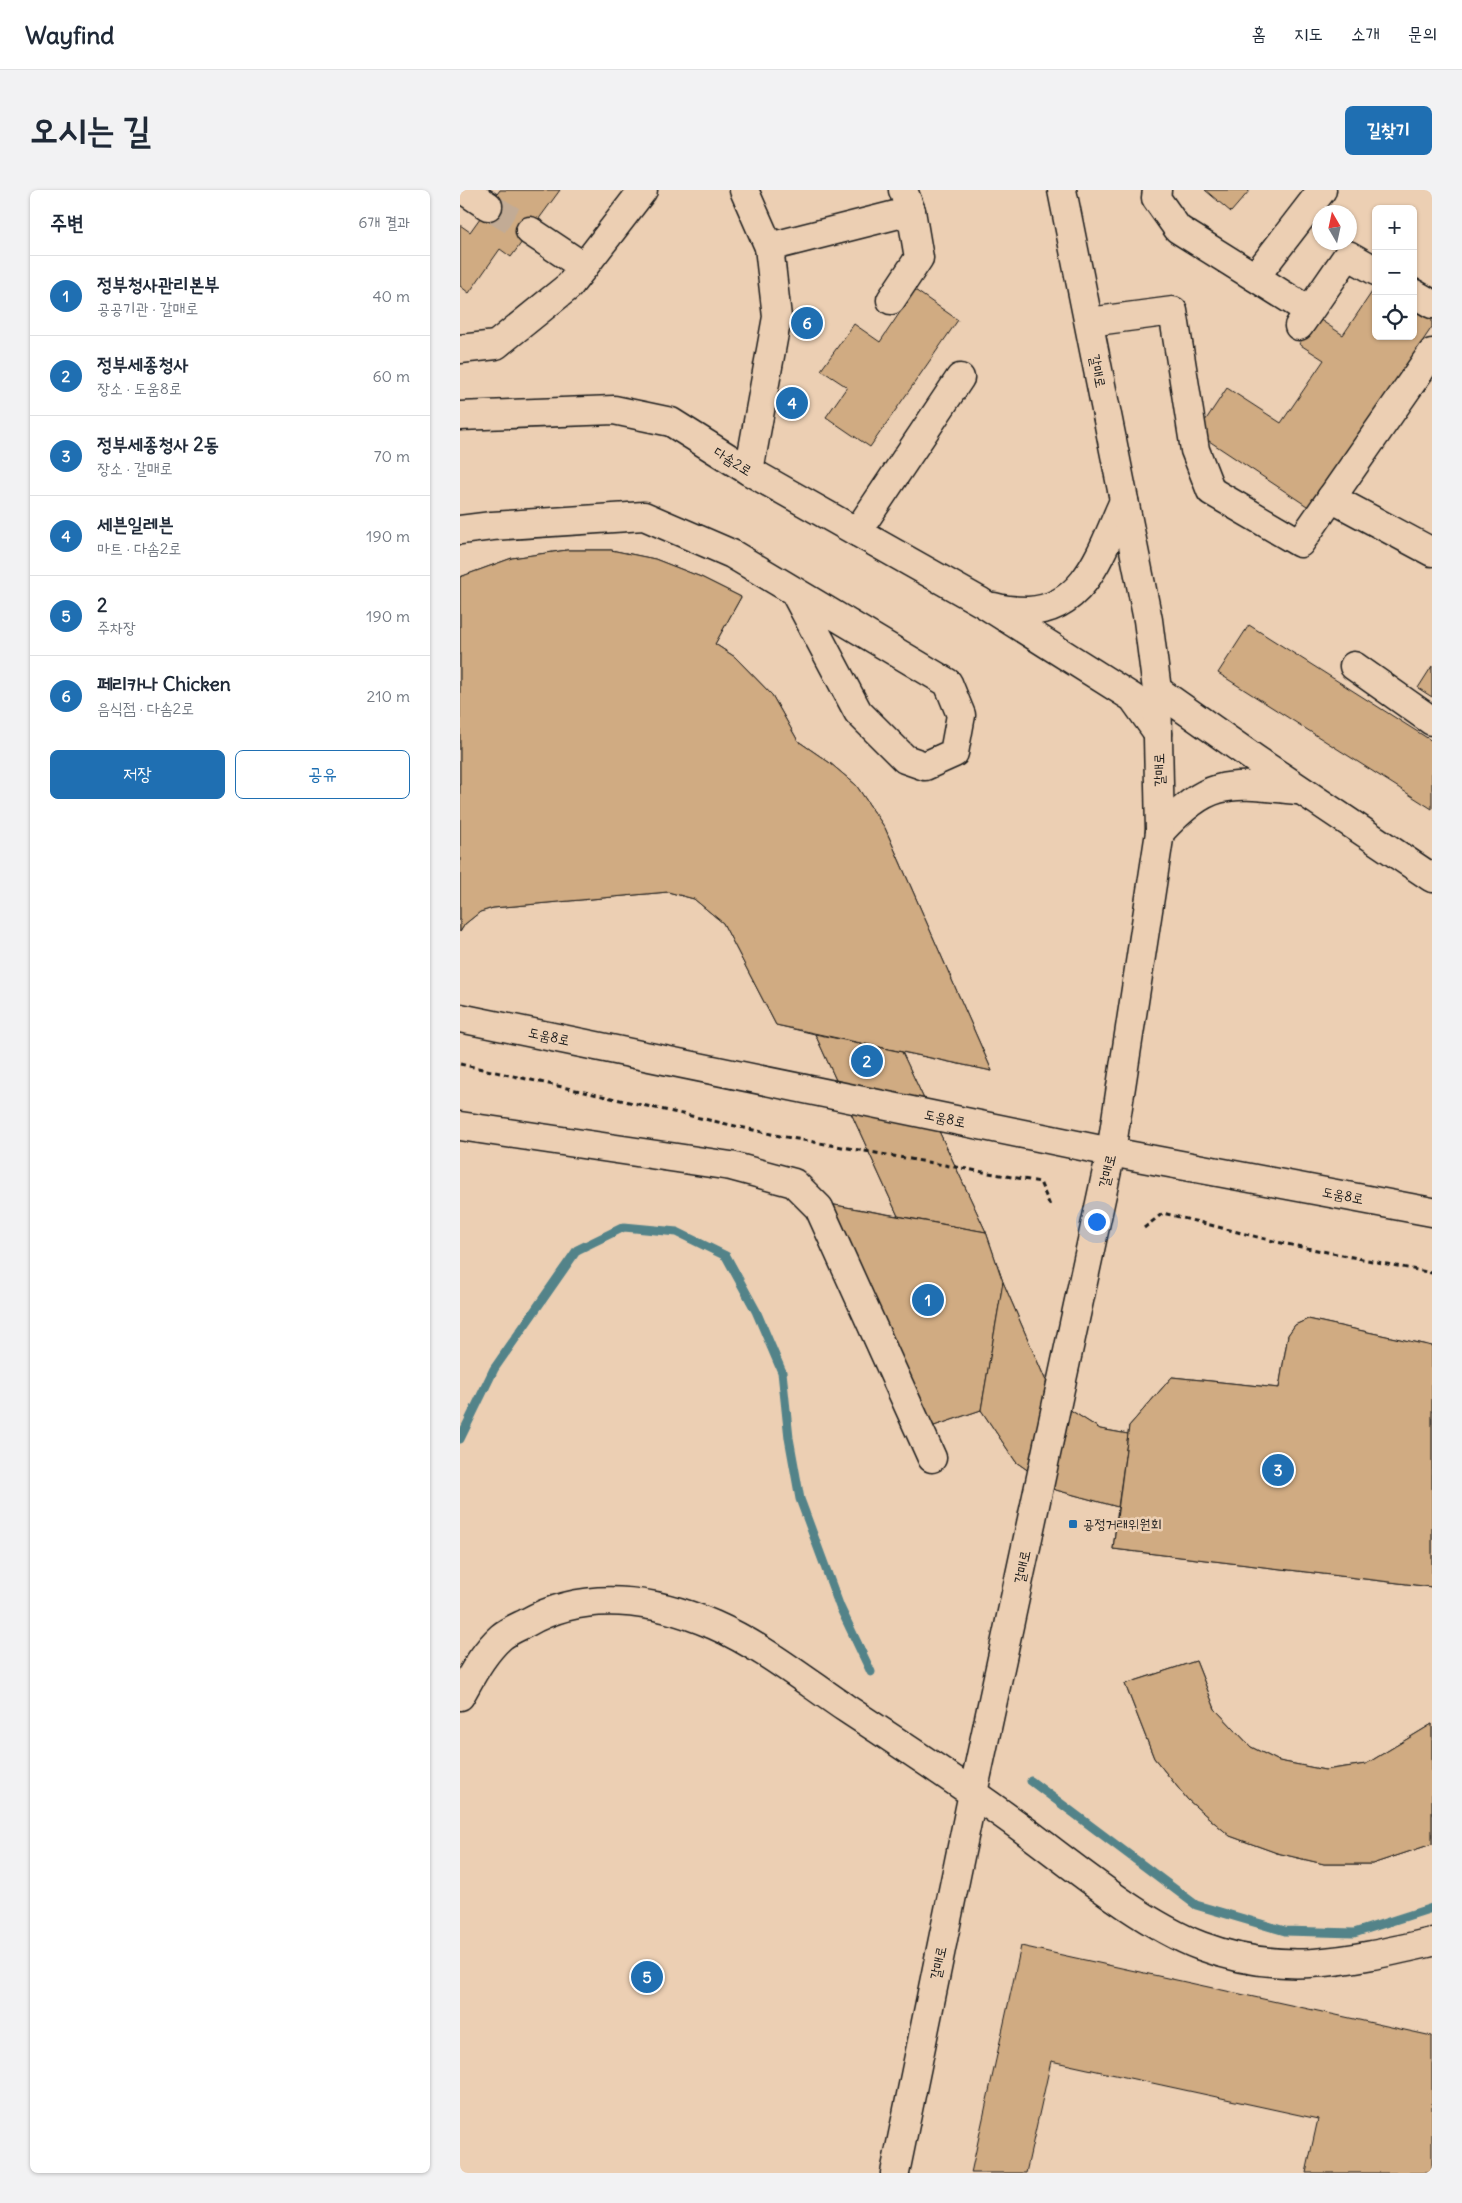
<!DOCTYPE html>
<html lang="ko">
<meta charset="utf-8">
<style>
:root{--surface:#fff;--page:#f2f2f3;--text:#1f2937;--muted:#747a83;--line:#e0e1e3;--accent:#1f6fb2}
body{margin:0;font-family:Delius,"Poor Story",sans-serif;background:var(--page);color:var(--text)}
.controls{position:absolute;right:15px;top:15px;display:grid;overflow:hidden;border-radius:8px;box-shadow:0 1px 4px #0004}
.controls button{width:45px;height:45px;display:grid;place-items:center;padding:0;border:0;border-bottom:1px solid var(--line);background:var(--surface);color:var(--text);font:25px sans-serif}
.compass{position:absolute;left:852px;top:15px;width:45px;height:45px;border-radius:50%;background:var(--surface);box-shadow:0 1px 4px #0004;rotate:351deg}
.you{position:absolute;left:636px;top:1031px;width:18px;height:18px;margin:-12px;border:4px solid #fff;border-radius:50%;background:#1a73e8;box-shadow:0 0 0 8px #1a73e833}
.badge{display:grid;place-items:center;width:32px;height:32px;border-radius:50%;background:var(--accent);color:#fff;font-size:16px;font-weight:700}
.pin{position:absolute;translate:-50% -50%;border:2px solid #fff;box-shadow:0 1px 5px #0006}
.list{margin:0;padding:0;list-style:none}
h2{display:flex;justify-content:space-between;align-items:center;height:65px;margin:0;padding:0 20px;font-size:21px}
h2 small{font-size:16px;font-weight:400;color:var(--muted)}
.list li{display:grid;grid-template-columns:32px 1fr auto;gap:15px;align-items:center;box-sizing:border-box;height:80px;padding:0 20px;border-top:1px solid var(--line)}
.list b{display:block;font-size:19px;white-space:nowrap}
.list p{margin:0;font-size:16px;white-space:nowrap;color:var(--muted)}
.list em{font-size:16px;font-style:normal;color:var(--muted)}
.actions{display:flex;gap:10px;padding:15px 20px}
.actions a{flex:1;padding:11px 0;border:1px solid var(--accent);border-radius:8px;text-align:center;font-size:18px;color:var(--accent)}
.actions .main{background:var(--accent);color:#fff}
.icon{flex:none;width:28px;height:28px;fill:none;stroke:currentColor;stroke-width:2;stroke-linecap:round;stroke-linejoin:round}
.map{position:relative;flex:none;width:972px;height:1983px;overflow:hidden;border-radius:8px}
header{display:flex;align-items:center;gap:30px;box-sizing:border-box;height:70px;padding:0 25px;background:var(--surface);border-bottom:1px solid var(--line)}
header strong{font-size:24px}
nav{display:flex;gap:28px;margin-inline-start:auto;font-size:18px}
.intro{display:flex;align-items:center;justify-content:space-between;box-sizing:border-box;height:120px;padding:0 30px}
h1{margin:0;font-size:35px}
.button{padding:12px 22px;border-radius:8px;background:var(--accent);color:#fff;font-size:18px;font-weight:700}
main{display:flex;gap:30px;padding:0 30px}
aside{flex:1;background:var(--surface);border-radius:8px;box-shadow:0 1px 4px #0004}
.map>svg:first-child{display:block}
.lines{fill:none;stroke-linecap:round;stroke-linejoin:round}
.stream{stroke:#538389;stroke-width:9}
.building{fill:#d0ab82;stroke:#1c1c1c}
.minor-tunnel{stroke:#c2ab95;stroke-width:28;stroke-dasharray:28 14;stroke-linecap:butt}
.minor-casing{stroke:#1c1c1c;stroke-width:31}
.path{stroke:#1c1c1c;stroke-width:3;stroke-dasharray:5 4;stroke-linecap:butt}
.minor{stroke:#eccfb3;stroke-width:28}
.poi-dot{fill:#1f6fb2;stroke:#eccfb3;stroke-width:2}
.labels{text-anchor:middle;dominant-baseline:central;stroke-width:5;stroke-linejoin:round;paint-order:stroke}
.street-label{font-size:14px;fill:#1c1c1c;stroke:#eccfb3}
.poi-label{font-size:14px;fill:#1c1c1c;stroke:#eccfb3;text-anchor:start}
</style>
<header>
<strong>Wayfind</strong>
<nav><a>홈</a><a>지도</a><a>소개</a><a>문의</a></nav>
</header>
<div class="intro"><h1>오시는 길</h1><a class="button">길찾기</a></div>
<main>
<aside>
<h2>주변<small>6개 결과</small></h2>
<ul class="list">
<li><span class="badge">1</span><div><b>정부청사관리본부</b><p>공공기관 · 갈매로</p></div><em>40 m</em></li>
<li><span class="badge">2</span><div><b>정부세종청사</b><p>장소 · 도움8로</p></div><em>60 m</em></li>
<li><span class="badge">3</span><div><b>정부세종청사 2동</b><p>장소 · 갈매로</p></div><em>70 m</em></li>
<li><span class="badge">4</span><div><b>세븐일레븐</b><p>마트 · 다솜2로</p></div><em>190 m</em></li>
<li><span class="badge">5</span><div><b>2</b><p>주차장</p></div><em>190 m</em></li>
<li><span class="badge">6</span><div><b>페리카나 Chicken</b><p>음식점 · 다솜2로</p></div><em>210 m</em></li>
</ul>
<div class="actions"><a class="main">저장</a><a>공유</a></div>
</aside>
<div class="map">
<svg width="972" height="1983" viewBox="0 0 972 1983">
<rect width="100%" height="100%" fill="#eccfb3"/>
<filter id="ink" filterUnits="userSpaceOnUse"><feTurbulence type="fractalNoise" baseFrequency=".02" numOctaves="2"/><feDisplacementMap in="SourceGraphic" scale="10" xChannelSelector="R" yChannelSelector="G"/><feConvolveMatrix kernelMatrix="1 2 1 2 8 2 1 2 1" color-interpolation-filters="sRGB"/></filter>
<g filter="url(#ink)">
<g class="lines">
<!-- stream -->
<g class="stream">
<polyline points="0,1249 34,1179 117,1060 164,1037 217,1042 266,1066 296,1121 322,1182 329,1248 340,1309 380,1417 411,1482"/>
<polyline points="571,1591 736,1715 825,1741 894,1743 972,1718"/>
</g>
</g>
<!-- building -->
<g class="building">
<polygon points="40,0 100,0 51,67 40,59 9,103 0,96 0,35 10,42"/>
<polygon points="745,0 790,0 771,22"/>
<polygon points="916,96 916,146 953,146 953,116 972,129 972,137 850,318 737,243 767,198 821,233 864,170 839,154 856,127 883,145"/>
<polygon points="455,100 498,130 410,257 366,227 387,197 361,180 394,134 420,152"/>
<polygon points="107,360 151,360 195,369 241,387 281,407 255,454 275,467 312,505 338,551 370,573 396,595 425,638 532,881 442,862 526,1042 543,1092 585,1189 604,1216 640,1239 668,1244 669,1236 712,1187 819,1198 828,1145 835,1135 848,1129 972,1156 972,1397 653,1359 658,1317 596,1300 556,1272 521,1220 465,1239 369,1014 438,1026 355,844 316,835 263,733 234,709 208,702 33,718 20,722 5,734 0,742 0,387 52,368"/>
<polygon points="107,360 151,360 195,369 241,387 281,407 255,454 275,467 312,505 338,551 370,573 396,595 425,638 532,881 316,835 263,733 234,709 208,702 33,718 20,722 5,734 0,742 0,387 52,368"/>
<polygon points="789,435 972,551 972,619 758,483"/>
<polygon points="972,476 972,507 958,498"/>
<polygon points="355,844 442,862 526,1042 438,1026"/>
<polygon points="369,1014 526,1042 543,1092 521,1220 465,1239"/>
<polygon points="543,1092 585,1189 604,1216 640,1239 668,1244 658,1317 596,1300 556,1272 521,1220"/>
<polygon points="848,1129 972,1156 972,1397 653,1359 669,1236 712,1187 819,1198 828,1145 835,1135"/>
<polygon points="736,1471 755,1519 791,1557 819,1571 865,1580 906,1574 972,1534 972,1654 912,1674 864,1674 817,1663 770,1646 728,1610 694,1568 665,1494"/>
<polygon points="736,1471 755,1519 791,1557 819,1571 865,1580 906,1574 972,1534 972,1654 912,1674 864,1674 817,1663 770,1646 728,1610 694,1568 665,1494"/>
<polygon points="561,1756 972,1846 972,1983 846,1983 858,1929 591,1871 566,1983 511,1983"/>
</g>
<g class="lines">
<!-- minor-tunnel -->
<polyline class="minor-tunnel" points="28,16 70,41"/>
<!-- minor casing -->
<g class="minor-casing">
<g id="minor">
<polyline points="4,0 28,16"/>
<polyline points="284,0 309,57 317,127 289,281"/>
<polyline points="697,0 696,8 718,39 849,121"/>
<polyline points="70,41 124,77"/>
<polyline points="309,57 451,21"/>
<polyline points="795,87 862,0"/>
<polyline points="953,103 972,114"/>
<polyline points="431,110 459,68 451,21 443,0"/>
<polyline points="629,132 713,121 735,260 751,301 840,353 972,163"/>
<polyline points="839,136 888,65 916,81"/>
<polyline points="0,159 36,155 109,96 183,0"/>
<polyline points="0,226 154,220 211,232 289,281 521,412 673,508 698,543"/>
<polyline points="871,308 972,362"/>
<polyline points="0,340 32,336 184,326 272,364 488,493 501,525 494,563 465,576 445,569 398,522 334,401"/>
<polyline points="397,342 500,188"/>
<path d="M534,417c12,4 22,4 34,4 59,-2 75,-65 96,-110"/>
<polyline points="894,476 972,531"/>
<polyline points="697,500 795,569 972,688"/>
<path d="M700,642c50,-54 68,-49 137,-42"/>
<polyline points="0,828 651,962 972,1022"/>
<polyline points="0,936 271,976 334,993 359,1018 472,1268"/>
<path d="M0,1506c12,-21 23,-43 41,-59 7,-6 17,-10 25,-14 59,-34 128,-24 188,2 48,21 90,55 133,84 61,40 122,80 180,123 51,38 116,92 174,114 82,31 148,15 231,-4"/>
<polyline points="435,1983 513,1603 651,962 700,642 697,500 688,430 602,0"/>
</g>
</g>
<!-- path -->
<g class="path">
<polyline points="0,874 320,946 580,992 591,1018"/>
<polyline points="684,1038 703,1023 817,1052 972,1083"/>
</g>
<!-- minor -->
<use href="#minor" class="minor"/>
</g>
</g>
<!-- markers -->
<rect class="poi-dot" x="608" y="1329" width="10" height="10" rx="2.5"/>
<g class="labels">
<!-- street labels -->
<g class="street-label">
<text transform="translate(638 181) rotate(79)">갈매로</text>
<text transform="translate(273 271) rotate(32)">다솜2로</text>
<text transform="translate(699 580) rotate(-91)">갈매로</text>
<text transform="translate(89 846) rotate(12)">도움8로</text>
<text transform="translate(485 928) rotate(12)">도움8로</text>
<text transform="translate(647 981) rotate(-77)">갈매로</text>
<text transform="translate(883 1005) rotate(11)">도움8로</text>
<text transform="translate(562 1377) rotate(-78)">갈매로</text>
<text transform="translate(478 1773) rotate(-78)">갈매로</text>
</g>
<!-- poi labels -->
<g class="poi-label">
<text x="623" y="1334">공정거래위원회</text>
</g>
</g>
</svg>
<div class="controls">
<button>+</button>
<button>−</button>
<button><svg class="icon" aria-label="locate" viewBox="0 0 24 24"><circle cx="12" cy="12" r="6"/><path d="M12 2v4M12 18v4M2 12h4M18 12h4"/></svg></button>
</div>
<svg class="compass" viewBox="-18 -18 36 36"><path d="M0-13l5 13h-10z" fill="#e53935"/><path d="M0 13l5-13h-10z" fill="#747a83"/></svg>
<div class="you"></div>
<div class="pin badge" style="left:468px;top:1110px">1</div>
<div class="pin badge" style="left:407px;top:871px">2</div>
<div class="pin badge" style="left:818px;top:1280px">3</div>
<div class="pin badge" style="left:332px;top:213px">4</div>
<div class="pin badge" style="left:187px;top:1787px">5</div>
<div class="pin badge" style="left:347px;top:133px">6</div>
</div>
</main>
